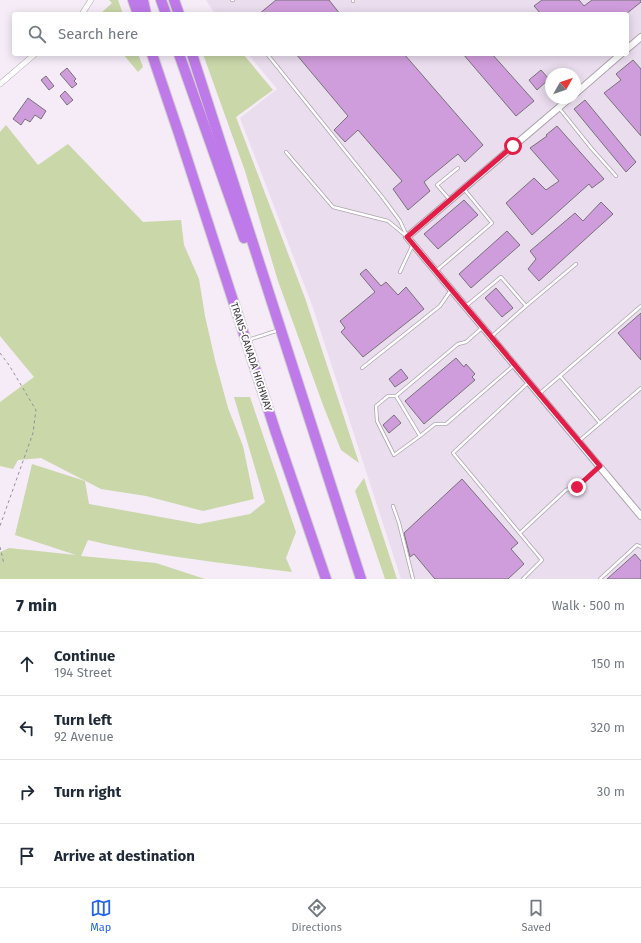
<!DOCTYPE html>
<meta charset="utf-8">
<style>
:root{--surface:#fff;--page:#f2f2f3;--text:#1f2937;--muted:#747a83;--line:#e0e1e3;--accent:#2563eb}
body{margin:0;font-family:"Fira Sans",sans-serif;background:var(--page);color:var(--text)}
.compass{position:absolute;left:545px;top:68px;width:36px;height:36px;border-radius:50%;background:var(--surface);box-shadow:0 2px 10px #0003;rotate:50deg}
.stop{position:absolute;width:12px;height:12px;margin:-9px;border:3px solid #e11d48;border-radius:50%;background:#fff}
.stop.end{background:#e11d48;border-color:#fff;box-shadow:0 1px 4px #0008}
.list{margin:0;padding:0;list-style:none}
h2{display:flex;justify-content:space-between;align-items:center;height:52px;margin:0;padding:0 16px;font-size:17px}
h2 small{font-size:13px;font-weight:400;color:var(--muted)}
.list li{display:grid;grid-template-columns:26px 1fr auto;gap:12px;align-items:center;box-sizing:border-box;height:64px;padding:0 16px;border-top:1px solid var(--line)}
.list b{display:block;font-size:15px;white-space:nowrap}
.list p{margin:0;font-size:13px;white-space:nowrap;color:var(--muted)}
.list em{font-size:13px;font-style:normal;color:var(--muted)}
.icon{flex:none;width:22px;height:22px;fill:none;stroke:currentColor;stroke-width:2;stroke-linecap:round;stroke-linejoin:round}
.map{position:relative;flex:none;width:641px;height:579px;overflow:hidden}
.search{position:absolute;background:var(--surface);box-shadow:0 2px 10px #0003;left:12px;right:12px;top:12px;height:44px;display:flex;align-items:center;gap:10px;box-sizing:border-box;padding:0 14px;border-radius:4px;color:var(--muted);font-size:15px}
.sheet{height:308px;background:var(--surface)}
nav{display:flex;justify-content:space-around;align-items:center;box-sizing:border-box;height:56px;border-top:1px solid var(--line);background:var(--surface);font-size:11px;color:var(--muted)}
nav a{display:grid;justify-items:center;gap:2px}
nav .on{color:var(--accent)}
.map>svg:first-child{display:block}
.built{fill:#eaddee;fill-rule:evenodd}
.green{fill:#c9d7a9}
.building{fill:#d09ddc;stroke:#78717a}
.lines{fill:none;stroke-linecap:round;stroke-linejoin:round}
.service-casing{stroke:#ada5af;stroke-width:4}
.minor-casing{stroke:#ada5af;stroke-width:6}
.tertiary-casing{stroke:#ada5af;stroke-width:8}
.motorway-casing{stroke:#d0cfd0;stroke-width:12}
.path{stroke:#958f97;stroke-width:1;stroke-dasharray:3 3;stroke-linecap:butt}
.service{stroke:#fff;stroke-width:2.5}
.minor{stroke:#fff;stroke-width:5}
.tertiary{stroke:#fff;stroke-width:6}
.motorway{stroke:#be7ae8;stroke-width:10}
.route{stroke:#e11d48;stroke-width:5}
.labels{text-anchor:middle;dominant-baseline:central;stroke-width:4;stroke-linejoin:round;paint-order:stroke}
.street-label{font-size:10px;fill:#3c383d;stroke:#fefdff}
</style>
<div class="map">
<svg width="641" height="579" viewBox="0 0 641 579">
<rect width="100%" height="100%" fill="#f5ecf8"/>
<!-- built -->
<path class="built" d="M206,0h435v579h-240l-89,-274 -72,-187 37,-29 -29,-35h379v-40h-412zM551,74h24v24h-24z"/>
<!-- green -->
<g class="green">
<polygon points="109,0 118,0 123,14 100,14 112,3"/>
<polygon points="123,54 138,54 143,67 138,72"/>
<polygon points="203,54 243,54 273,90 236,117 305,298 359,463 341,450 323,405 278,281 245,171"/>
<polygon points="6,125 38,165 68,144 143,222 181,220 184,245 199,279 205,316 215,360 228,408 243,446 254,499 203,511 146,496 101,489 41,458 18,460 13,469 0,466 0,402 34,377 0,336 0,132"/>
<path d="M234,397h16l46,135 -10,26 6,14c-68,-9 -138,-16 -204,-32l-7,16 75,7 49,16h-205v-27l9,-4 67,7 -61,-20 17,-71 53,17 4,23 110,20 51,-10 15,-12z"/>
<polygon points="364,478 397,579 385,579 355,491"/>
</g>
<!-- building -->
<g class="building">
<polygon points="276,0 329,0 340,14 259,14"/>
<polygon points="542,0 579,0 584,6 592,0 641,0 641,2 626,14 541,14 534,6"/>
<polygon points="296,54 404,54 483,145 465,162 458,154 424,182 430,191 408,210 393,189 402,181 358,130 345,142 334,130 348,116"/>
<polygon points="463,54 492,54 534,101 516,116"/>
<polygon points="633,60 641,69 641,136 604,93 621,80 616,74"/>
<polygon points="67,68 76,79 74,81 77,84 72,88 60,74"/>
<polygon points="541,70 549,79 537,90 529,80"/>
<polygon points="46,76 54,86 49,90 41,80"/>
<polygon points="65,91 73,100 67,105 60,96"/>
<polygon points="28,98 46,111 41,119 35,115 30,122 25,119 21,125 13,119"/>
<polygon points="585,100 636,162 626,172 574,109"/>
<polygon points="557,126 604,179 592,188 589,184 532,235 506,203 534,178 546,190 559,181 530,148 547,136 546,135"/>
<polygon points="464,200 478,215 438,249 424,234"/>
<polygon points="601,202 613,214 539,281 528,269 536,259 530,251 575,213 583,221"/>
<polygon points="507,231 520,245 471,288 459,274"/>
<polygon points="366,269 381,286 386,282 398,295 406,287 424,309 363,357 341,332 345,328 340,321 375,292 360,274"/>
<polygon points="496,288 513,308 502,317 485,298"/>
<polygon points="641,313 641,360 618,333"/>
<polygon points="456,358 464,367 466,364 475,374 472,377 475,380 424,424 405,401"/>
<polygon points="401,369 408,378 395,387 389,379"/>
<polygon points="394,415 401,423 389,433 383,425"/>
<polygon points="462,479 518,543 511,549 524,564 508,579 435,579 414,554 410,557 404,533"/>
<polygon points="635,554 641,561 641,579 607,579"/>
</g>
<g class="lines">
<!-- service casing -->
<g class="service-casing">
<g id="service">
<polyline points="232,0 233,0"/>
<polyline points="353,0 353,1"/>
<polyline points="267,54 383,198 400,221 407,236"/>
<polyline points="559,108 592,149 616,176"/>
<polyline points="286,152 333,207 388,221 405,235"/>
<polyline points="450,200 437,185 458,168"/>
<polyline points="436,271 492,223 464,189"/>
<polyline points="400,272 413,244"/>
<polyline points="466,306 501,277 526,306 491,337"/>
<polyline points="526,306 576,264"/>
<polyline points="483,327 466,342 458,344 396,396 420,436 435,424 446,424 513,366"/>
<polyline points="248,340 279,330"/>
<polyline points="362,368 440,306 451,290"/>
<polyline points="539,394 560,376"/>
<polyline points="396,396 388,396 376,406 377,421 394,455 420,436"/>
<polyline points="600,423 560,376 641,306"/>
<polyline points="579,441 641,388"/>
<polyline points="393,506 399,523 413,579"/>
<polyline points="520,533 566,490 577,487 599,467"/>
<polyline points="523,579 542,560 453,453 529,382"/>
<polyline points="600,579 637,545 641,547"/>
</g>
</g>
<!-- minor casing -->
<g class="minor-casing">
<g id="minor">
<polyline points="82,14 91,0"/>
<polyline points="0,84 35,54"/>
</g>
</g>
<!-- tertiary casing -->
<g class="tertiary-casing">
<g id="tertiary">
<polyline points="627,49 641,37"/>
<polyline points="575,94 621,54"/>
<polyline points="570,98 407,237 641,516"/>
</g>
</g>
<!-- motorway casing -->
<g class="motorway-casing">
<g id="motorway">
<polyline points="133,0 138,14"/>
<polyline points="143,0 146,14"/>
<polyline points="161,0 166,14"/>
<polyline points="174,0 179,14"/>
<polyline points="152,54 179,134 276,433 326,579"/>
<polyline points="179,54 244,238"/>
<polyline points="192,54 361,579"/>
</g>
</g>
<!-- path -->
<g class="path">
<polyline points="0,353 9,365 36,410 33,433 0,526"/>
<polyline points="0,547 4,564"/>
</g>
<!-- service -->
<use href="#service" class="service"/>
<!-- minor -->
<use href="#minor" class="minor"/>
<!-- tertiary -->
<use href="#tertiary" class="tertiary"/>
<!-- motorway -->
<use href="#motorway" class="motorway"/>
</g>
<g class="lines">
<!-- route -->
<polyline class="route" points="513,146 407,237 600,466 577,487"/>
</g>
<g class="labels">
<!-- street labels -->
<g class="street-label">
<text transform="translate(251 357) rotate(72)">TRANS-CANADA HIGHWAY</text>
</g>
</g>
</svg>
<svg class="compass" viewBox="-18 -18 36 36"><path d="M0-13l5 13h-10z" fill="#e53935"/><path d="M0 13l5-13h-10z" fill="#747a83"/></svg>
<div class="stop" style="left:513px;top:146px"></div>
<div class="stop end" style="left:577px;top:487px"></div>
<div class="search"><svg class="icon" aria-label="search" viewBox="0 0 24 24"><circle cx="10" cy="10" r="6"/><path d="M15 15l6 6"/></svg>Search here</div>
</div>
<section class="sheet">
<h2>7 min<small>Walk · 500 m</small></h2>
<ul class="list">
<li><svg class="icon" aria-label="ahead" viewBox="0 0 24 24"><path d="M12 20V5M6 11l6-6 6 6"/></svg><div><b>Continue</b><p>194 Street</p></div><em>150 m</em></li>
<li><svg class="icon" aria-label="left" viewBox="0 0 24 24"><path d="M17 20v-9H6M10 6l-5 5 5 5"/></svg><div><b>Turn left</b><p>92 Avenue</p></div><em>320 m</em></li>
<li><svg class="icon" aria-label="right" viewBox="0 0 24 24"><path d="M7 20v-9h11M14 6l5 5-5 5"/></svg><div><b>Turn right</b></div><em>30 m</em></li>
<li><svg class="icon" aria-label="arrive" viewBox="0 0 24 24"><path d="M6 21V4h12l-3 4 3 4H6"/></svg><div><b>Arrive at destination</b></div></li>
</ul>
</section>
<nav>
<a class="on"><svg class="icon" aria-label="map" viewBox="0 0 24 24"><path d="M3 6l6-2 6 2 6-2v14l-6 2-6-2-6 2zM9 4v14M15 6v14"/></svg>Map</a>
<a><svg class="icon" aria-label="directions" viewBox="0 0 24 24"><path d="M12 3l9 9-9 9-9-9zM9 14v-3h6M13 9l2 2-2 2"/></svg>Directions</a>
<a><svg class="icon" aria-label="saved" viewBox="0 0 24 24"><path d="M7 4h10v16l-5-4-5 4z"/></svg>Saved</a>
</nav>
